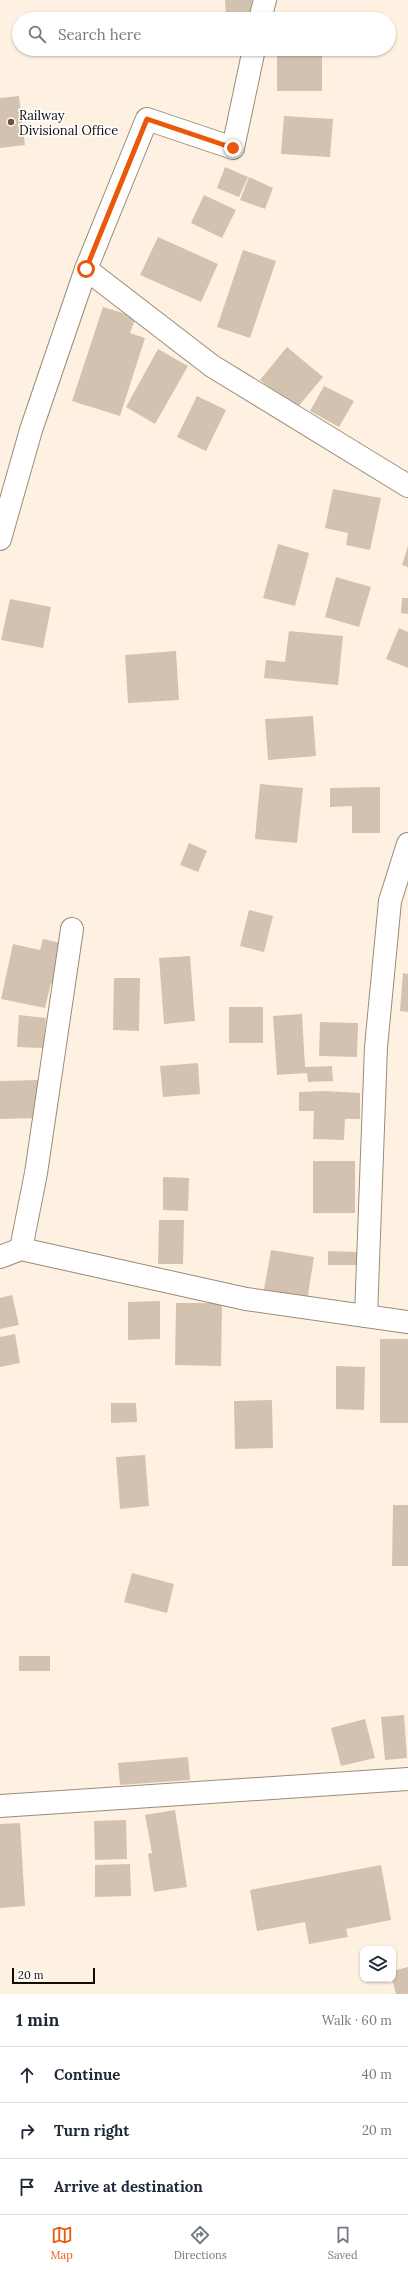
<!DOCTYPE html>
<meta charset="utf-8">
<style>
:root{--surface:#fff;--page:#f2f2f3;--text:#1f2937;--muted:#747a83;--line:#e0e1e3;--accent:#ea580c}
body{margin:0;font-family:Lora,serif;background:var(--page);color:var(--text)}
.controls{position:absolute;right:12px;bottom:12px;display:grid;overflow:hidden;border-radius:8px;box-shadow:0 1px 3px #0004}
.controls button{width:36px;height:36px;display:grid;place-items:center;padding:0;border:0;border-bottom:1px solid var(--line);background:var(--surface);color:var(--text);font:20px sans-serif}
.scale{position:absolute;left:12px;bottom:10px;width:83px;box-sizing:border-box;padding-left:4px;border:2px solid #110b06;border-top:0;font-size:11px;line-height:14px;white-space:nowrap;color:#110b06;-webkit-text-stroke:3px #fff;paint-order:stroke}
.stop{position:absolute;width:12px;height:12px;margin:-9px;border:3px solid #ea580c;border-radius:50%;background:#fff}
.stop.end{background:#ea580c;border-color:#fff;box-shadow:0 1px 4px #0008}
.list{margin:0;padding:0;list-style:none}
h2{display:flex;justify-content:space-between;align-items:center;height:52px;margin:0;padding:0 16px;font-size:17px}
h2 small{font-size:13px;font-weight:400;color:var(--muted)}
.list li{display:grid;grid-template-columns:26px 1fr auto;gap:12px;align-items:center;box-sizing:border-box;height:56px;padding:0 16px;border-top:1px solid var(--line)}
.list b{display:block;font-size:15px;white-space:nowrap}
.list em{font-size:13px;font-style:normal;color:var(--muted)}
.icon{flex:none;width:22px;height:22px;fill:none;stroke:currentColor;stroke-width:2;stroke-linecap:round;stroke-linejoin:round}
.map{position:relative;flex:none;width:408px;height:1994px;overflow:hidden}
.search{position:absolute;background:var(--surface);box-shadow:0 1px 3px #0004;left:12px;right:12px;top:12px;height:44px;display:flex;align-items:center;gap:10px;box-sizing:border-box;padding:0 14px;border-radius:22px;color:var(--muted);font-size:15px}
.sheet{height:220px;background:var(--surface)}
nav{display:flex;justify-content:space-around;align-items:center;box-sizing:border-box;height:56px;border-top:1px solid var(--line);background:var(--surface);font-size:11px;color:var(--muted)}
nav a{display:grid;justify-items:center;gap:2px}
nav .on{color:var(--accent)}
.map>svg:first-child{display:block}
.building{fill:#d3c2af}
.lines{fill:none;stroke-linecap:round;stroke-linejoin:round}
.minor-casing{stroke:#9a8b79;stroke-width:24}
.minor{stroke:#fff;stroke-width:22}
.route{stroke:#ea580c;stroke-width:5}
.poi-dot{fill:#74532a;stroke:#fff;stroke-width:1.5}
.labels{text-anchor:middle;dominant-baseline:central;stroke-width:3.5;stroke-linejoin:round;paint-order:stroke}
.poi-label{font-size:13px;fill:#110b06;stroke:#fff;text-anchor:start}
</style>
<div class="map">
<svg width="408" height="1994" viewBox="0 0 408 1994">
<rect width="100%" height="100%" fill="#fff1e1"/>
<!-- building -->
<g class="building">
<polygon points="225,0 252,0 253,19 226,19"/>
<rect x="277" y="49" width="45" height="42"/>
<polygon points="19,96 25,145 0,148 0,98"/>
<polygon points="284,116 333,119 330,157 281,154"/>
<polygon points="225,167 248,177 239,197 217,188"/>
<polygon points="249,177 273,188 265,209 240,200"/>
<polygon points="204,195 236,210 222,238 191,223"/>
<polygon points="158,237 218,264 201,302 140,275"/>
<polygon points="243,250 276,261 250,338 217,327"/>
<polygon points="103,307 136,317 130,333 145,338 120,416 72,401"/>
<polygon points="287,347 323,377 296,409 260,380"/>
<polygon points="158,349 188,366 155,424 126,407"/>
<polygon points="324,386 354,401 339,427 310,411"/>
<polygon points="197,396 226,410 206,451 177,437"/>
<polygon points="333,489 381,498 370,550 346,545 348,533 325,528"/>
<polygon points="278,544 309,553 295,606 263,598"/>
<polygon points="408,546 408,567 402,565"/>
<polygon points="336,577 371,587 359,627 325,617"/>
<polygon points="402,598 408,598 408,614 401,613"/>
<polygon points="10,599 51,607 43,648 1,640"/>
<polygon points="399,628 408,632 408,668 386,659"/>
<polygon points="289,631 343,636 338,685 264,678 266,660 285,662"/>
<polygon points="176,651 179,700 128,703 125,655"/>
<polygon points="313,716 316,756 268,760 265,719"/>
<polygon points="260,784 303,788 297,843 255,839"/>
<polygon points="380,787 380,833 352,833 352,806 330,807 330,788"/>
<polygon points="189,843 207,851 198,872 180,865"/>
<polygon points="249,910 273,916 264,952 240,946"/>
<polygon points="43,939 65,944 57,985 51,983 45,1008 1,999 13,944 40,950"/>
<polygon points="190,956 195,1021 164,1024 159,958"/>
<polygon points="403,973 408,974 408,1012 400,1011"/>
<polygon points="114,978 140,978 139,1031 113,1030"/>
<rect x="229" y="1007" width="34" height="36"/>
<polygon points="302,1014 305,1067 332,1066 333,1081 308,1082 307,1073 277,1075 273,1016"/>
<polygon points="19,1015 46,1018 43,1048 17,1047"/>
<polygon points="320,1022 358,1023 357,1057 319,1056"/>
<polygon points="198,1063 200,1094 163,1097 160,1066"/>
<polygon points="38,1080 39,1118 0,1119 0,1081"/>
<polygon points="325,1091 360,1093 360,1119 345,1119 344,1140 313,1139 314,1111 299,1111 299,1092"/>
<rect x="313" y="1161" width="42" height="52"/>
<polygon points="163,1177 189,1178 188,1211 163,1210"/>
<polygon points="159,1220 184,1220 183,1264 158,1264"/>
<polygon points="271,1250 314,1257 307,1301 263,1295"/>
<polygon points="328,1251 358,1252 358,1265 328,1265"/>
<polygon points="12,1295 19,1325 0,1329 0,1298"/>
<polygon points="160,1301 160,1339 128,1340 128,1302"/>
<polygon points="176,1303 222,1303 221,1366 175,1365"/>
<polygon points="15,1334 20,1363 0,1367 0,1337"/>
<rect x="380" y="1339" width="28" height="84"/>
<polygon points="336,1366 365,1367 364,1410 336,1409"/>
<polygon points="272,1400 273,1448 235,1449 234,1401"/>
<polygon points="111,1403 136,1403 137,1422 111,1423"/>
<polygon points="145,1455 149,1506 120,1509 116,1457"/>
<polygon points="393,1505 408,1505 408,1566 392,1566"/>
<polygon points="132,1573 174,1584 167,1613 124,1602"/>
<rect x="19" y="1656" width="31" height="15"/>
<polygon points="404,1715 407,1758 385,1760 381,1717"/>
<polygon points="365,1719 375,1758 341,1766 331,1728"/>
<polygon points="188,1757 190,1780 120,1785 118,1763"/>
<polygon points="175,1810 187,1887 154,1892 148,1854 152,1853 145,1815"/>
<polygon points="126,1820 127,1859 95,1860 94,1821"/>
<polygon points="20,1823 25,1906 0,1908 0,1824"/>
<polygon points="130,1864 131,1896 95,1897 95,1865"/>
<polygon points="381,1865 391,1920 346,1929 348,1937 309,1944 305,1922 257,1931 250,1890"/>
<polygon points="408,1967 408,1994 396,1994 392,1979 393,1971"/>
</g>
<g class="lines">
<!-- minor casing -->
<g class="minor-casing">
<g id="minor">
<polyline points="260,19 265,0"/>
<polyline points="86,269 147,119 233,148 254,49"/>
<polyline points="0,539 31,430 86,269 212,366 408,486"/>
<polyline points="21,1249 36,1173 72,929"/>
<polyline points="0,1257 21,1249 246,1299 408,1322"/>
<polyline points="366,1316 376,1047 390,901 408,844"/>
<polyline points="0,1806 408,1779"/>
</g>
</g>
<!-- minor -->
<use href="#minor" class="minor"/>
</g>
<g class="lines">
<!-- route -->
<polyline class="route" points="86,269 147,119 233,148"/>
</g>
<!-- markers -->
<circle class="poi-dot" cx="11" cy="122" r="4"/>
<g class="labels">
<!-- poi labels -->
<g class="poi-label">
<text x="19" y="115">Railway<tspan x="19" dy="15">Divisional Office</tspan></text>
</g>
</g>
</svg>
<div class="controls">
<button><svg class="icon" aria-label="layers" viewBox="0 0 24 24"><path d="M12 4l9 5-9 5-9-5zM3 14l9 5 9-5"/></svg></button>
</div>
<div class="scale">20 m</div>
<div class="stop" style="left:86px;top:269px"></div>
<div class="stop end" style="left:233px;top:148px"></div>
<div class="search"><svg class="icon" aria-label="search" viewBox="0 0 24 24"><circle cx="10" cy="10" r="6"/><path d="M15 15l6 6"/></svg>Search here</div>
</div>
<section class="sheet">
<h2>1 min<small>Walk · 60 m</small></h2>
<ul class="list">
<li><svg class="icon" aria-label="ahead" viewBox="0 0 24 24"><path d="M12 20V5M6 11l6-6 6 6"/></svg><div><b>Continue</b></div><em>40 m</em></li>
<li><svg class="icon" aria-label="right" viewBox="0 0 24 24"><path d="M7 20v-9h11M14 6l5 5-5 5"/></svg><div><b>Turn right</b></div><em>20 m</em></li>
<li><svg class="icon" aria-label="arrive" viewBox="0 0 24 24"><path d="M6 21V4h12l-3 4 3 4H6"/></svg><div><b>Arrive at destination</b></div></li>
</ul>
</section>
<nav>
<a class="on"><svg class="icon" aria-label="map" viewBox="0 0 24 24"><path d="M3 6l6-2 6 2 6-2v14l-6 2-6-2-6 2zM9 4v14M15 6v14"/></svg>Map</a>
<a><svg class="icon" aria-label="directions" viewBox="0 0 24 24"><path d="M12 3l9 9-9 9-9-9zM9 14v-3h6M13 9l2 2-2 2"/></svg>Directions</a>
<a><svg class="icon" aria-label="saved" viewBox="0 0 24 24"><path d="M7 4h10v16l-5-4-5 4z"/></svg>Saved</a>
</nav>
